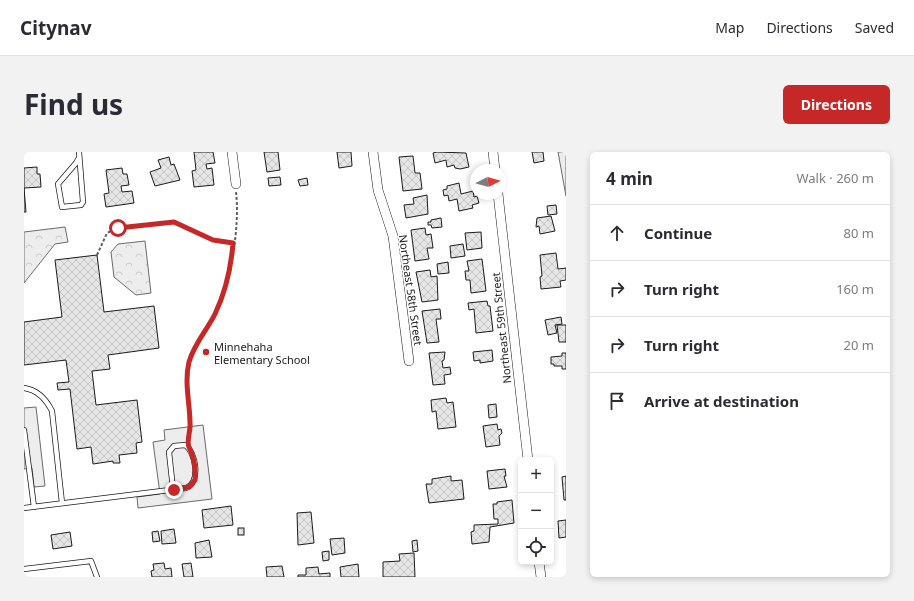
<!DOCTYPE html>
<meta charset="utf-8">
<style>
:root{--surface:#fff;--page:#f2f2f3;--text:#2b2b33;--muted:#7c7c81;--line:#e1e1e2;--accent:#c62828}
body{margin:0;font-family:"Noto Sans",sans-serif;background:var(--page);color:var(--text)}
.controls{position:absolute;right:12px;bottom:12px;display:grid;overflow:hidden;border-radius:6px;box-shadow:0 2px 6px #0003}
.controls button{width:36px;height:36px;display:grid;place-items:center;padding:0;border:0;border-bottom:1px solid var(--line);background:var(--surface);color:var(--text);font:20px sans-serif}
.compass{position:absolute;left:446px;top:12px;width:36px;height:36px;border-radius:50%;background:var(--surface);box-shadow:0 2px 6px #0003;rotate:84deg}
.stop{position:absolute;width:12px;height:12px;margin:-9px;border:3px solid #c62828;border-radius:50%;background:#fff}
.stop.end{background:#c62828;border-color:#fff;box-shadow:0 1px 4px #0008}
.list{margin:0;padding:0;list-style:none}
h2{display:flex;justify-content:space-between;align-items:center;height:52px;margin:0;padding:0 16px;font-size:17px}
h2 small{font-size:13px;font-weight:400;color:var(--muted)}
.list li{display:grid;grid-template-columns:26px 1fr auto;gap:12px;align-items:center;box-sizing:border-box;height:56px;padding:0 16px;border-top:1px solid var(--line)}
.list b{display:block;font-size:15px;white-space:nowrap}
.list em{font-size:13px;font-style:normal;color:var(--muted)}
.icon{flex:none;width:22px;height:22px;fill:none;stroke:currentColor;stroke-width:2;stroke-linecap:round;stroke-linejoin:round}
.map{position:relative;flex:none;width:542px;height:425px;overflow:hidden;border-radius:6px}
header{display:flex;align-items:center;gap:24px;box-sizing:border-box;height:56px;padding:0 20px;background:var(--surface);border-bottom:1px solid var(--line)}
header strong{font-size:19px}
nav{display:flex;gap:22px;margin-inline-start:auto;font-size:14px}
.intro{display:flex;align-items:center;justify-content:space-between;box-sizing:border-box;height:96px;padding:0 24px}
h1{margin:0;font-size:28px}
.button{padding:10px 18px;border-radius:6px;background:var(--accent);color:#fff;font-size:14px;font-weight:700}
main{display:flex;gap:24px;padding:0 24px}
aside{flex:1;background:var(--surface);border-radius:6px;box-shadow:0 2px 6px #0003}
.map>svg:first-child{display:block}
.forest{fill:url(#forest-firs);stroke:#6a6a6a}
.park{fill:url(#park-crowns);stroke:#6a6a6a}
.pitch{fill:#ededed;stroke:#6a6a6a}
.building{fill:url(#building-cross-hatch);stroke:#1a1a1a}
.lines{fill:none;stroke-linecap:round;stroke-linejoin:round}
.service-casing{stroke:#1a1a1a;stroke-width:6}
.minor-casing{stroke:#1a1a1a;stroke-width:10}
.path{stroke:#5f5f5f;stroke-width:2;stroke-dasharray:3 2;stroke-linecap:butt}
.service{stroke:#fff;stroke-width:4.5}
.minor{stroke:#fff;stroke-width:9}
.route{stroke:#c62828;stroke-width:5}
.poi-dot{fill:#c62828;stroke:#fff;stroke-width:1.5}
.labels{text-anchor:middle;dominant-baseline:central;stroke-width:3;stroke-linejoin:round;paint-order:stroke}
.street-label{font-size:11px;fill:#1a1a1a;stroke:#fff}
.poi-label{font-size:11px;fill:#1a1a1a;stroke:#fff;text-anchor:start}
</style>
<header>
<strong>Citynav</strong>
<nav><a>Map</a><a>Directions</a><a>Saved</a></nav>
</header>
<div class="intro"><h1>Find us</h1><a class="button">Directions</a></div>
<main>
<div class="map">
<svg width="542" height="425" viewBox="0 0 542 425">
<defs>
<pattern id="forest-firs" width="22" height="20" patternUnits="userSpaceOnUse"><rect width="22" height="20" fill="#ededed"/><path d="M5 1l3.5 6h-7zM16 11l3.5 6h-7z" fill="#cbcbcb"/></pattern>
<pattern id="park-crowns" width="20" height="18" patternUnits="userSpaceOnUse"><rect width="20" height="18" fill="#ededed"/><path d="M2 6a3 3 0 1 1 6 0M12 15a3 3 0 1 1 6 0" fill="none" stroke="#cbcbcb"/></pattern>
<pattern id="building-cross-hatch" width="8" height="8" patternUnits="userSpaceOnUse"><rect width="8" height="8" fill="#e6e6e6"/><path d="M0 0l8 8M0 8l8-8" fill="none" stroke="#c5c5c5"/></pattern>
</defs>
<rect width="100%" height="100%" fill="#fff"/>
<!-- forest -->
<polygon class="forest" points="534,0 542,0 542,44"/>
<!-- park -->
<g class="park">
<polygon points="41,75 44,90 31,92 0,131 0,80"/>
<polygon points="121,89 127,141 112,143 90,125 87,100 94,92"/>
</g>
<!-- pitch -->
<g class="pitch">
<polygon points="12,255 21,334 10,335 8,316 0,317 0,256"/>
<polygon points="179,273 188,347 114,356 113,345 136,342 129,290 141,288 140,278"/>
</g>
<!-- building -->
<g class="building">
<polygon points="170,0 189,0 191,11 182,12 183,17 188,16 190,33 170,35 168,19 172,18"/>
<polygon points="240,0 254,0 256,18 243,20"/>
<polygon points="313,0 327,0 328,14 315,16"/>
<polygon points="413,0 442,1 445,15 436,17 431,16 430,13 423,15 422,8 411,11 409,1"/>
<polygon points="508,0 519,0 520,9 510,11"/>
<polygon points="389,4 391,21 396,21 398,37 379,39 375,5"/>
<polygon points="145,5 147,13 150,12 156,28 131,34 126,20 137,16 134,8"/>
<polygon points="13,15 13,22 16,22 17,35 0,36 2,60 0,60 0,16"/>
<polygon points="98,16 99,22 103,22 105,33 97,34 98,40 108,39 110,51 82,55 80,42 85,41 82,18"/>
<polygon points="256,25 257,33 245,34 244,26"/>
<polygon points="283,26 284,33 276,34 274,28"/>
<polygon points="435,31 437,42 449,39 450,45 453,44 455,51 448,53 449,56 435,59 433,47 425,49 424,43 420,44 419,38 423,37 423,34"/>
<polygon points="403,43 404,62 382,66 380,53 390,52 389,46"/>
<polygon points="532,53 533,62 524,63 523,54"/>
<polygon points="527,64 531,79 516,82 515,74 512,75 513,66"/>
<polygon points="417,66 418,75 408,76 407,73 404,73 404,70 407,70 407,68"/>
<polygon points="401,76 402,83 407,82 409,96 403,96 405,107 391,109 387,78"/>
<polygon points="457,80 458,96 443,98 441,81"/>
<polygon points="439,92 441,104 427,106 426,94"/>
<polygon points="532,101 534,117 542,116 542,128 536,129 537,135 517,137 516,125 518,124 516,103"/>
<polygon points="73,103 80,160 130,154 135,196 84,203 86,217 68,219 72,253 113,248 118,290 112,291 113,301 95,303 96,311 89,311 89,309 69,312 67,295 53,297 46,237 34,238 33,231 45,230 42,208 0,213 0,170 38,165 31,108"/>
<polygon points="458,107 462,139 447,141 446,128 442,128 441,119 445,119 443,109"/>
<polygon points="424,110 425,121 414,122 413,112"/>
<polygon points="406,118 407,125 413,124 414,148 398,150 392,120"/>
<polygon points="463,149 464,154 466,154 469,179 452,181 450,157 445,158 444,151"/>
<polygon points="416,157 417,167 412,167 415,190 403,191 398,159"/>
<polygon points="537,165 538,172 531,173 533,181 524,183 521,168"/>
<polygon points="533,173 542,173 542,190 535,190"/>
<polygon points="468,198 469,209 456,211 456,208 450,209 449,200"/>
<polygon points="421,200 420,208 418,209 419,216 426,215 427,222 420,223 421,232 409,233 405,201"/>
<polygon points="538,201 542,201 542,217 538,217 538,214 530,214 530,212 527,212 527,205 538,204"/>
<polygon points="422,246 423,251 429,250 432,275 414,277 412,259 408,260 407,248"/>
<polygon points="472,252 473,265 465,266 464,253"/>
<polygon points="473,272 474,278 477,277 478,281 475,284 476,293 462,295 459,274"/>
<polygon points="481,317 482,324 480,324 483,335 465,337 463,319"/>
<polygon points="427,324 427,329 438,328 440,347 405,351 402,332 408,332 408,327"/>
<polygon points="542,324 542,348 540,348 538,325"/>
<polygon points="488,348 490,371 466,375 465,390 448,392 447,380 450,379 450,373 474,372 474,367 470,367 469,352 473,352 473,350"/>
<polygon points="207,354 209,373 180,376 178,358"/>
<polygon points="287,360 290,391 274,393 273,361"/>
<polygon points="542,368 542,385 535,386 534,369"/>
<rect x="214" y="376" width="6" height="7"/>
<polygon points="150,377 152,391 138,392 137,379"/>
<polygon points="134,379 136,389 129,390 128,380"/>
<polygon points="46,380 48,394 29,397 27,383"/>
<polygon points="320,386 321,401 308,403 306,387"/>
<polygon points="185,388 188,405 172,406 171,391"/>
<polygon points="393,388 394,399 389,400 388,389"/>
<polygon points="305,399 305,408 299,409 298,400"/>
<polygon points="390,401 391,425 359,425 359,410 376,409 375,402"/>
<polygon points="140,411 141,417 147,416 148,425 128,425 127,419 130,418 129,412"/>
<polygon points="167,411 169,425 160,425 158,412"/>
<polygon points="334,412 335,425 317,425 316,415"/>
<polygon points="258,414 260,425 243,425 242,415"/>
<polygon points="294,415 295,422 306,421 306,425 274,425 274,423 282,423 282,416"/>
</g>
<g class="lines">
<!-- service casing -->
<g class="service-casing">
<g id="service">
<polyline points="55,6 52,11 34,32 38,55 57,53 59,50 55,0"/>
<path d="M0,236c14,2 22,11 28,23l10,92"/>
<polyline points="0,278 10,355"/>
<path d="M0,356l162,-20c15,-5 10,-36 -1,-43l-11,1 -5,6 4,37"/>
<polyline points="0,417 67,409 73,425"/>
</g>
</g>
<!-- minor casing -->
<g class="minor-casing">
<g id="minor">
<polyline points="208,0 212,32"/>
<polyline points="349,0 354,38 369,84 385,209"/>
<polyline points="469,0 471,18"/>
<polyline points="474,42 504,308"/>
<polyline points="515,410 517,425"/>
</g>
</g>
<!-- path -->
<g class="path">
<polyline points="73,103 83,81 94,76 150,70 189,88 209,91"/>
<path d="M165,288c2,-26 -6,-52 0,-77 4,-18 17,-32 26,-48 16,-31 25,-89 21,-123"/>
</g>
<!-- service -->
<use href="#service" class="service"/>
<!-- minor -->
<use href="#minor" class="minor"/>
</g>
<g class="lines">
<!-- route -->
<path class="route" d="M94,76l56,-6 39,18 20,3c-2,25 -7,48 -18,71 -8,16 -21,30 -26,48 -5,21 1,41 1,61 1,7 -4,19 -1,24 5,10 7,21 6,33l-6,7 -15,3"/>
</g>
<!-- markers -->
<circle class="poi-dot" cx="182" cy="200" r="4"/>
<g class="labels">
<!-- street labels -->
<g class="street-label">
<text transform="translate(387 138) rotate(82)">Northeast 58th Street</text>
<text transform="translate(477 176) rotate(-96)">Northeast 59th Street</text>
</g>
<!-- poi labels -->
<g class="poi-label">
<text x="190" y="194">Minnehaha<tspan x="190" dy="13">Elementary School</tspan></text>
</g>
</g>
</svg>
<div class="controls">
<button>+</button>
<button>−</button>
<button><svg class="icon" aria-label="locate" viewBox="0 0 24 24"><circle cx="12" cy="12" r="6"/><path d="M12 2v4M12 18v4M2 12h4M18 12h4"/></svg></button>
</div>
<svg class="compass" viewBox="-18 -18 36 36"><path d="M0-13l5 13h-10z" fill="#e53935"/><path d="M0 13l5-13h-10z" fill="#7c7c81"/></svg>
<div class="stop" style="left:94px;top:76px"></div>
<div class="stop end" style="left:150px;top:338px"></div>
</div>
<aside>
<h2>4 min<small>Walk · 260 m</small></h2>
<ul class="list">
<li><svg class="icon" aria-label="ahead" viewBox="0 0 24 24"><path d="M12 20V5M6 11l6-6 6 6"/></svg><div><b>Continue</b></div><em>80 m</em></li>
<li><svg class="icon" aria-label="right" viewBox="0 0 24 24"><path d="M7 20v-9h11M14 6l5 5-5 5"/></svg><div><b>Turn right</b></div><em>160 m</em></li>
<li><svg class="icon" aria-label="right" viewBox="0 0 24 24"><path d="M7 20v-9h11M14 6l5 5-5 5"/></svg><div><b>Turn right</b></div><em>20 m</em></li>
<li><svg class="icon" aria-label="arrive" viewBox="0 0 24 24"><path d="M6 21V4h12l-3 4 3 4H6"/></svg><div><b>Arrive at destination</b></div></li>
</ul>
</aside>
</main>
